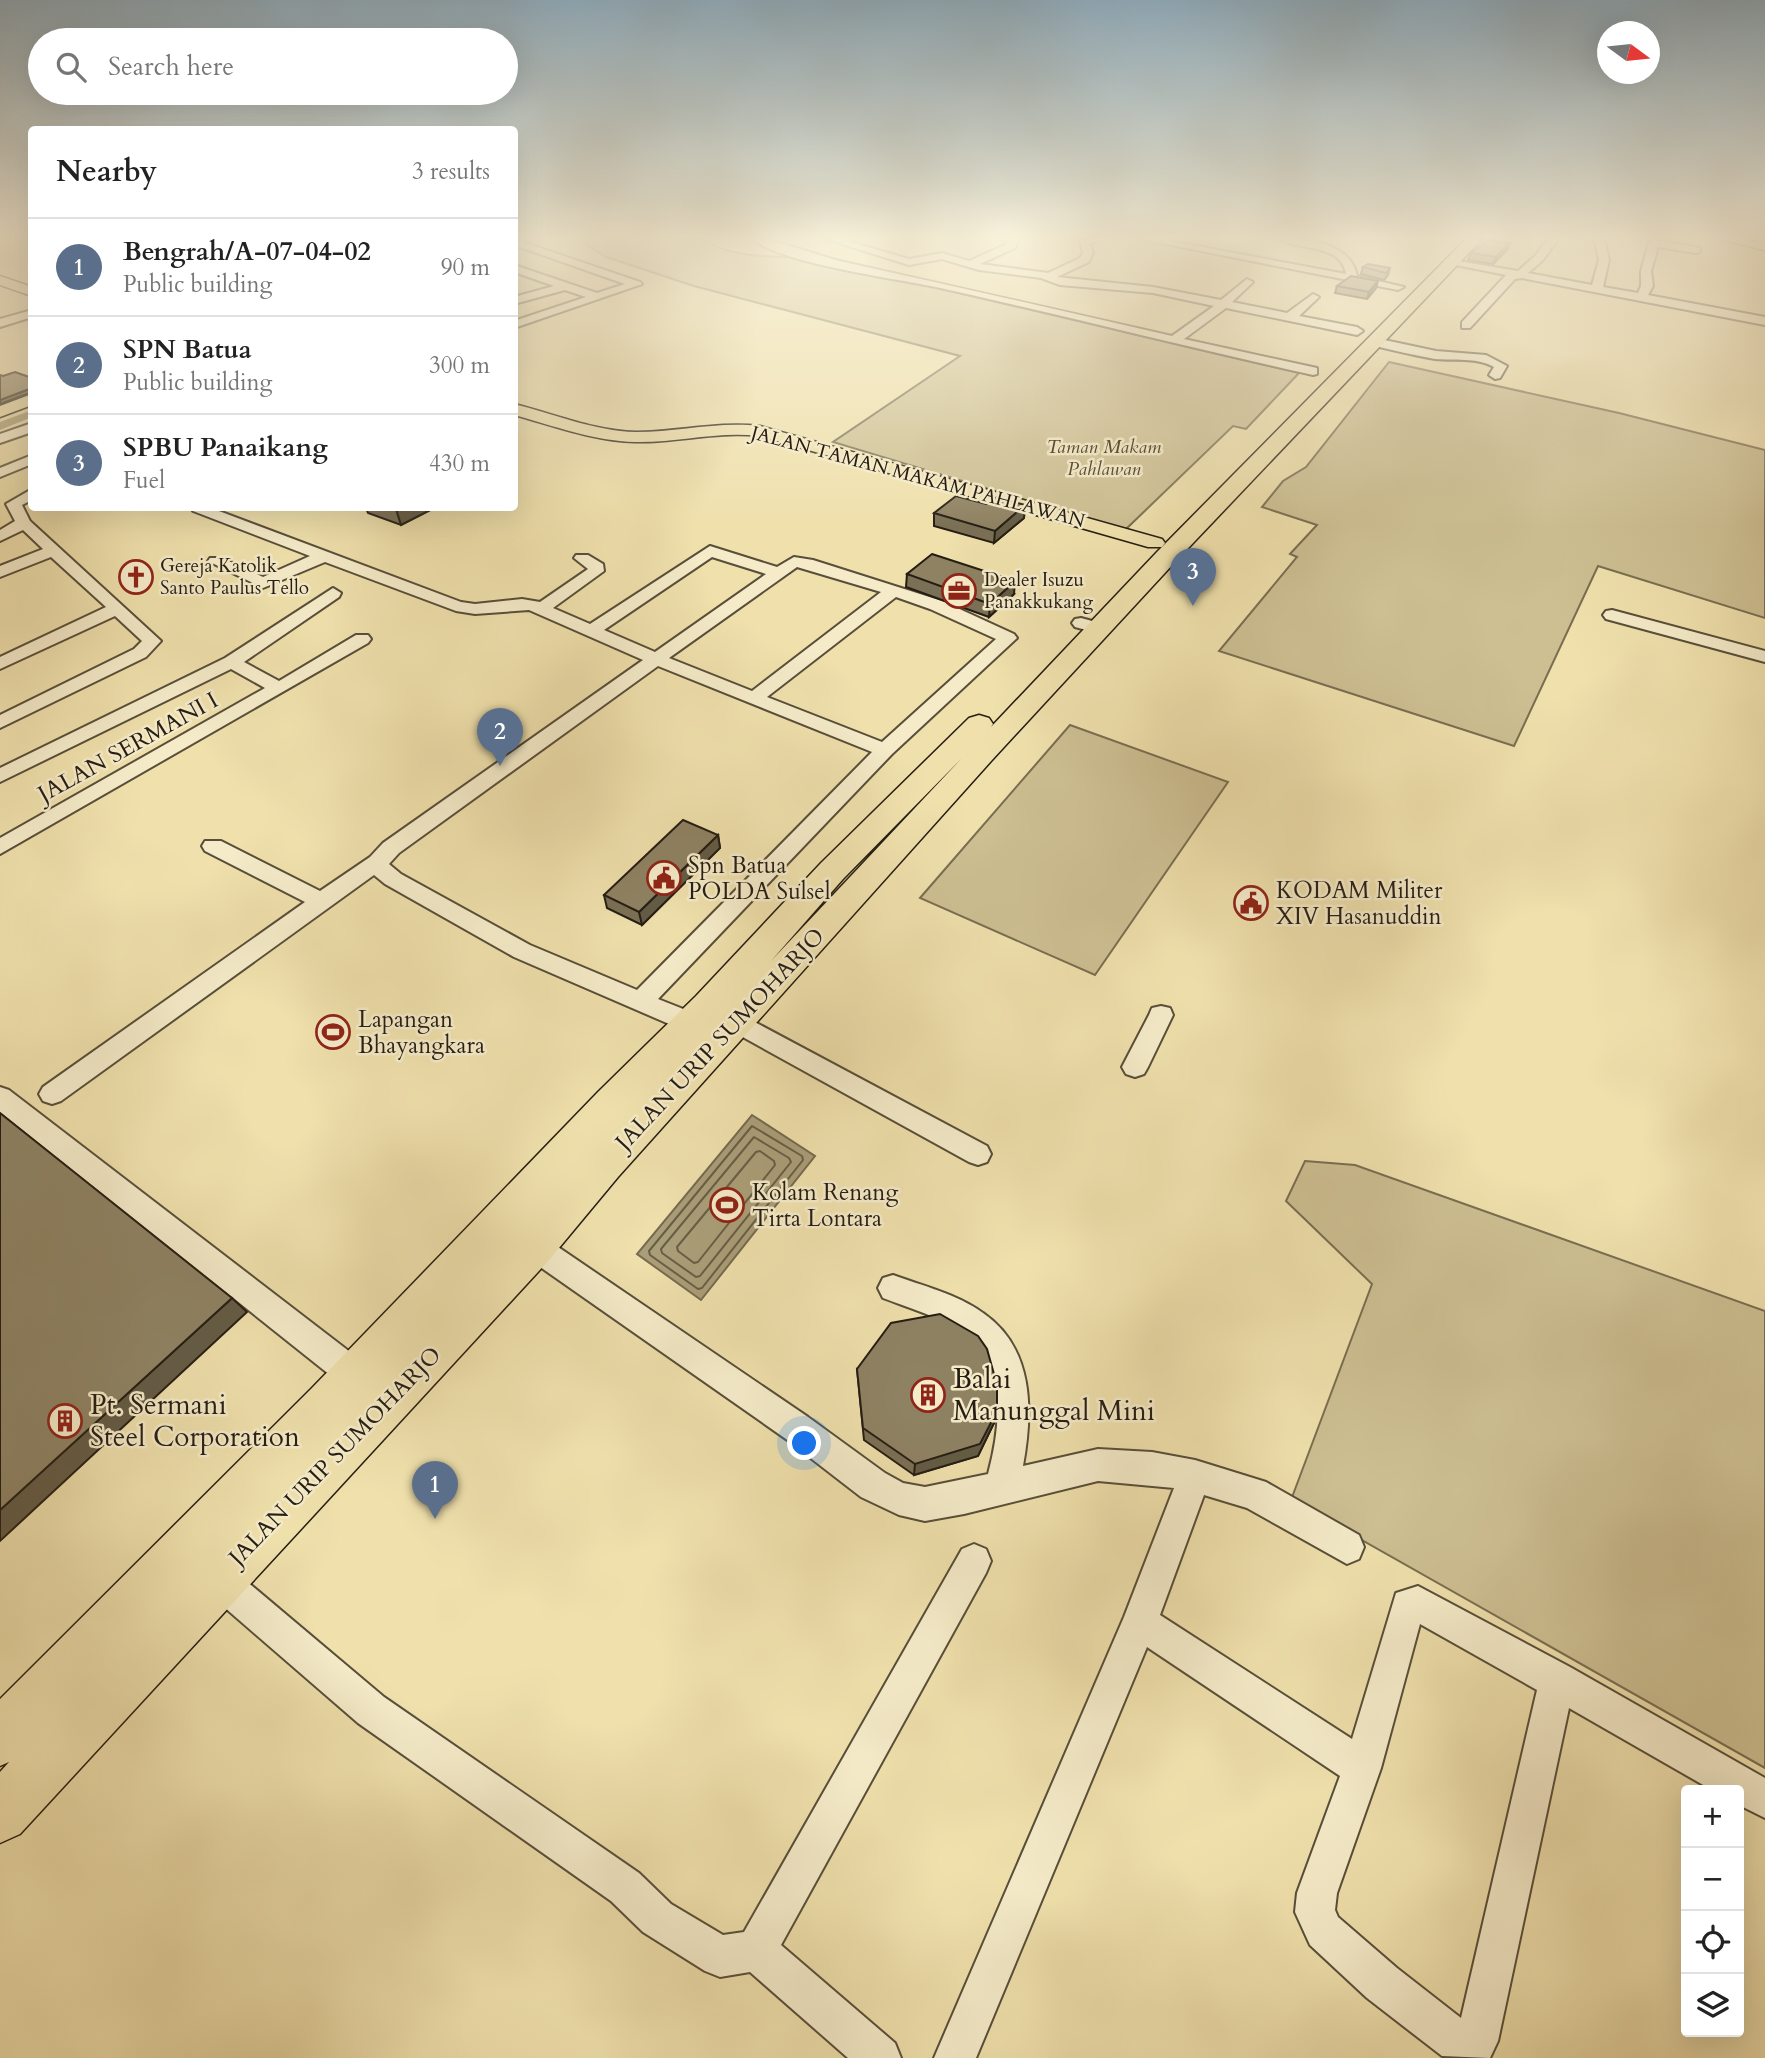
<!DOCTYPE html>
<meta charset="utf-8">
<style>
:root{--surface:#fff;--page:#f6f6f6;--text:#222;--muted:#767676;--line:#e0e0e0;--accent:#d93025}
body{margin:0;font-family:Cardo,serif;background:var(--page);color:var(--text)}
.controls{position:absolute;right:21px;bottom:21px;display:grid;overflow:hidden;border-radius:7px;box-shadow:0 7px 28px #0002}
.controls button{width:63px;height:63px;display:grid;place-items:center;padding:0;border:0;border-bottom:2px solid var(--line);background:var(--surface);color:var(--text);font:35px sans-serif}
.compass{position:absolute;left:1597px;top:21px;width:63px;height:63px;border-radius:50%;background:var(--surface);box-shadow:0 7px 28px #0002;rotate:105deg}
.you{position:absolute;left:805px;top:1444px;width:24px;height:24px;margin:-18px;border:5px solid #fff;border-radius:50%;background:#1a73e8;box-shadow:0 0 0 10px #1a73e833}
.badge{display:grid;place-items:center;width:46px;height:46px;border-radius:50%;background:var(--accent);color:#fff;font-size:23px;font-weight:700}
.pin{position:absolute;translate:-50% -58px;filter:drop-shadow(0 2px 4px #0008)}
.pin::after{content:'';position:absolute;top:37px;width:24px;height:21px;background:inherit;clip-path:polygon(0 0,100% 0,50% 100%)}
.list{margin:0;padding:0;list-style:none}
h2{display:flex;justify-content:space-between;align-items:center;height:91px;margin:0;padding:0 28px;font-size:30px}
h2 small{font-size:23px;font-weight:400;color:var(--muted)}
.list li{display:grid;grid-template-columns:46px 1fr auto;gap:21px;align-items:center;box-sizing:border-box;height:98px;padding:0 28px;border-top:2px solid var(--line)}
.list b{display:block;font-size:26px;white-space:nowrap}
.list p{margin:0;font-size:23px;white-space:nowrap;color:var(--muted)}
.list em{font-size:23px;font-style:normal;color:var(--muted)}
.icon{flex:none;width:38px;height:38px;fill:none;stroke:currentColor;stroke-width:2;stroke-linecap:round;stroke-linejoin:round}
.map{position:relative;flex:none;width:1765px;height:2058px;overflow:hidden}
.search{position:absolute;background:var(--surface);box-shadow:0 7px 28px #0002;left:28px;top:28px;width:490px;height:77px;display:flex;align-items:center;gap:18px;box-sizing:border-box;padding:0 24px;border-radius:38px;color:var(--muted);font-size:26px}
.panel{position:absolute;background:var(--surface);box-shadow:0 7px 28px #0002;left:28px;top:126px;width:490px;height:385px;border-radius:7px}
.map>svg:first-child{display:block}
.green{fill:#cdbf92;stroke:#796e52;stroke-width:2}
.water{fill:#aa9e78;stroke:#756a50;stroke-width:2}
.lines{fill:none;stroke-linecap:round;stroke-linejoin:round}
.shore{stroke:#685e46;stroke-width:2}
.canal{fill:#aa9e78;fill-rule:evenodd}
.minor-casing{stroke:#584e39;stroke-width:4}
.major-casing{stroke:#251d13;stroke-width:3}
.highway-casing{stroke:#251d13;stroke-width:3}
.minor{fill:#f5ebc9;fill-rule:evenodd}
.major{fill:#efe0ac;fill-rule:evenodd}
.highway{fill:#efe0ac;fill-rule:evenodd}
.wall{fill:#7a7055;stroke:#251d13;stroke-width:2}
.shaded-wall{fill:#635b45;stroke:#251d13;stroke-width:2}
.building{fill:#8e8263;stroke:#251d13;stroke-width:2}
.labels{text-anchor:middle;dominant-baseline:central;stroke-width:5;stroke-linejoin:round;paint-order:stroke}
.far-park-label{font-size:19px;font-style:italic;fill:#574e39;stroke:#f5ebc9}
.far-street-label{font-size:19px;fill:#251d13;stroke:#f5ebc9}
.far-poi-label{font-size:19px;fill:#251d13;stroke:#f5ebc9;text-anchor:start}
.street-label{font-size:23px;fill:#251d13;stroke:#f5ebc9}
.poi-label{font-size:23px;fill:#251d13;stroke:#f5ebc9;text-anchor:start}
.near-poi-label{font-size:28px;fill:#251d13;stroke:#f5ebc9;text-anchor:start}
</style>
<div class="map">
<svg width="1765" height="2058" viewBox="0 0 1765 2058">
<rect width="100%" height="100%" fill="#efe0ac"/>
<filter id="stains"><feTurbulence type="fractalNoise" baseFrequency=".00286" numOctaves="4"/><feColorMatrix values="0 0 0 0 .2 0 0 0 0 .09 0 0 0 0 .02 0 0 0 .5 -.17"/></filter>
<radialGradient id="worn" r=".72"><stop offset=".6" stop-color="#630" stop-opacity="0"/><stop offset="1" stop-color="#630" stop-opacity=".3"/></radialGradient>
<!-- green -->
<g class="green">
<path d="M577,239h125c29,19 69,18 103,18l494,116 -53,56 -13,-3 -108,104 -292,-88 127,-86 -266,-70 -88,-29z"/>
<polygon points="1389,362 1619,413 1765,450 1765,618 1598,566 1514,746 1219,651 1297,557 1290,554 1317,525 1262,507 1283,481 1306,467"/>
<polygon points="1070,725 1228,782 1095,975 920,898"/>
<polygon points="1305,1161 1355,1165 1765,1311 1765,1768 1291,1500 1372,1284 1286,1201"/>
</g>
<!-- water -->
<polygon class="water" points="752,1115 815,1156 701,1300 637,1254"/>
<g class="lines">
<!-- shore -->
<g class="shore">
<polygon points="752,1126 802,1156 803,1160 702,1288 698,1289 650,1255 649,1251"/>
<polygon points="754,1137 789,1158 791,1162 700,1276 696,1277 662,1253 661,1249"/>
<polygon points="760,1151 774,1161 775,1165 698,1262 694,1263 678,1251 677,1247 756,1152"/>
</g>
<!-- canal -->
<polygon class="canal" points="32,410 32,417 0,430 0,422"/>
<!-- minor casing -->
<g class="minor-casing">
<g id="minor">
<polygon points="514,239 640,282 642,284 514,328 514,321 586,297 565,290 514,304 514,297 554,286 514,272 514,265 597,293 625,284 514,245"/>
<path d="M752,239c24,-1 65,17 92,23 110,24 219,49 328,74l42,-30 -61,-13 -93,-8 -19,-7 -62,-8 -37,-11 -33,6 -83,-26h15l68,20 33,-6 27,8 38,-17 -1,-5h10l2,3 -3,6 -35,16 68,9 32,-15 3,-5 -3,-12 18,-2 -8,5 3,9 -4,9 -32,15 96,10 68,13 26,-21 6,3 -21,20 55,11 26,-19 6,3 -20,19 58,11 6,4 -6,4 -131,-27 -42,31 133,29v6l-4,1c-126,-28 -251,-60 -377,-88 -43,-9 -153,-23 -184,-48z"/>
<path d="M1140,239h20l186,35c-5,-31 -47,-23 -66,-35 27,-1 71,4 77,37l47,11 -6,3z"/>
<polygon points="1548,239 1558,239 1543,260 1528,273 1592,285 1599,260 1594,239 1604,239 1609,260 1603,287 1638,293 1641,286 1641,271 1650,239 1700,248 1700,252 1696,253 1658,247 1651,271 1653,286 1648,295 1765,317 1765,325 1522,278 1515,279 1470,328 1462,328 1462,322 1506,275 1446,263 1446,259 1518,271 1535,256"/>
<polygon points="1720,239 1739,239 1765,244 1765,250"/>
<polygon points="32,310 32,317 0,327 0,319"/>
<path d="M1375,338l61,13 50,4 21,11 -7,12 -5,1 -6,-4 5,-8c-18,-10 -40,-6 -59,-8 -22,-4 -43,-9 -64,-14v-6z"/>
<polygon points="32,423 32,432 0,443 0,434"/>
<polygon points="32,455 32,464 0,477 0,468"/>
<polygon points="32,489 32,500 22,505 30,521 161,641 146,657 0,728 0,715 134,649 142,641 115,616 0,669 0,657 106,607 51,557 0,577 0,566 43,549 23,530 0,541 0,530 15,521 6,504"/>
<path d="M191,508h20l250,94 14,2 47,-5 18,3 48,-33 -14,-11 2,-3h12l15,9 1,7 -51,37 37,16 120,-78 67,21 17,-10 19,3 129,41 72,33 3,4 -125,116 -234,245 43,17 3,7 -3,7 -9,2 -9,-2 -169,-73 -129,-73 -11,-9 -313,226 -9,3 -9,-3 -4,-7 4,-7 262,-185 -100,-51 -3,-5 3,-5h16l99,50 50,-34 13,-14 260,-183 -114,-50 -54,4 -19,-3 -131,-49 -62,26 -55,-27 2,-3h12l41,19 47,-21 -117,-45zM712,557l54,17 -111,78 -51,-22zM797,567l84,25 -129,99 -83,-33zM896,597l34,12 66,30 -114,103 -115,-45zM658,666l214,86 -235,238 -107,-45 -129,-71 -12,-10 10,-11z"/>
<polygon points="333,588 341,593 339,597 244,662 279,681 356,635 368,635 371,639 368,643 0,854 0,838 265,688 231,669 0,782 0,768 225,658"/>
<polygon points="1612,610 1765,651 1765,662 1606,619 1603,615 1606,611"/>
<polygon points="1081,618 1107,625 1110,629 1101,634 1075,627 1072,623 1075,619"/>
<polygon points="721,1004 987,1146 991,1154 987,1162 978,1165 969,1162 712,1020 709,1013 712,1006"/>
<polygon points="1161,1006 1170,1008 1173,1015 1148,1067 1144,1074 1135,1077 1126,1074 1122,1067 1149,1015 1152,1008"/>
<polygon points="0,1087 9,1090 367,1365 371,1376 367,1387 356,1391 345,1387 0,1112"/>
<path d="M523,1226l10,4 275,187 77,56 18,10 22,4 63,-13c13,-49 20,-109 -27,-142 -23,-16 -52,-24 -78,-34l-5,-10 5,-10 10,-3c30,11 64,19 90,38 51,35 50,98 40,153l75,-17 54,3 43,8 71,22 93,53 5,12 -5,12 -12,5 -100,-56 -43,-13 -44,120 192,124 44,-146 22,-7 152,81 195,111v40l-26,-13v-15h-27l-143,-82 -71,333 -8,17 -48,-2 -75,-58 -57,-53 -15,-33 2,-19 43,-117 -193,-129 -171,411h-42l190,-441 50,-129 -76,-7 -134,33 -39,7 -26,-6 -38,-18 -75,-58 -273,-191 -4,-9 4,-9zM1420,1624l117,66 -76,328 -64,-50 -59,-51 -3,-7 2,-17 44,-125z"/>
<polygon points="974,1544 986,1549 991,1561 986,1573 781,1945 895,2043 901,2058 848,2058 750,1972 720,1977 705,1971 643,1932 611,1901 358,1723 201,1587 196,1575 201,1563 213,1558 225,1563 384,1697 639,1873 671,1904 723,1935 744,1932 962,1549"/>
</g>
</g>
<!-- major casing -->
<g class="major-casing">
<g id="major">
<polygon points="0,276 32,287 32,296 0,285"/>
<polygon points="32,394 32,405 0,417 0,406"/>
<path d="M514,404c41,10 80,27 122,28 42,0 82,-11 124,-6l402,113 3,4 -3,4h-14l-389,-111c-42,-5 -82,7 -124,6 -41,-1 -81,-16 -121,-27z"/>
</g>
</g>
<!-- highway casing -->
<g class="highway-casing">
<path id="highway" d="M1466,239h16l-307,323 -183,198 -374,417 -69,83 -529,574 -20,9v-71l9,-10 -9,4v-67l311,-310 287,-297 98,-96 125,-133 148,-145 10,-3 10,3 4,6 -2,3 166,-175zM962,758l-191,203 72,-82z"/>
</g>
<!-- minor -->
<use href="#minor" class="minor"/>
<!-- major -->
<use href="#major" class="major"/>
<!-- highway -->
<use href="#highway" class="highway"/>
</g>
<!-- wall -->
<g class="wall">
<polygon points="1510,243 1507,250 1493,264 1468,260 1471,253"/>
<polygon points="1363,267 1390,268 1388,275 1384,280 1361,274"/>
<polygon points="1337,286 1376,288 1367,299 1335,293"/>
<polygon points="986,504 1025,505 1024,518 994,543 934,526 934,513"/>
<polygon points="366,508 434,508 401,525 368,513"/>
<polygon points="907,574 1014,594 989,617 906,587"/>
<polygon points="718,835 720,848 642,925 607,908 604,895"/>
<polygon points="857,1369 994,1423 978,1456 914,1475 864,1440"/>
</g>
<!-- shaded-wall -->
<g class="shaded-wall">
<polygon points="1510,243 1507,250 1493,264 1496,257"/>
<polygon points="1378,281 1376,288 1367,299 1369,292"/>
<polygon points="32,388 32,392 0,404 0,400"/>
<polygon points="1025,505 1024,518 994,543 995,531"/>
<polygon points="398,508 434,508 401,525 396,509"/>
<polygon points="1015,581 1014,594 989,617 990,604"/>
<polygon points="718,835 720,848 642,925 639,912"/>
<polygon points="232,1298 247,1312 0,1541 0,1510"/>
<polygon points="997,1411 994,1423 978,1456 914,1475 915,1464"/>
</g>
<!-- building -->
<g class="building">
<polygon points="1488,240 1510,243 1496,257 1471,253"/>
<polygon points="1368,264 1390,268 1386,273 1363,267"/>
<polygon points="1351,276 1378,281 1369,292 1337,286"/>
<polygon points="15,372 32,378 32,388 0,400 0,375 3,376"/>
<polygon points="956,496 986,504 997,497 1025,505 995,531 934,513"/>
<polygon points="932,554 1015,581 990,604 907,574"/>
<polygon points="683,820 718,835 639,912 604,895"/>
<polygon points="0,1113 232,1298 0,1510"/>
<polygon points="940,1314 978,1336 987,1349 997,1385 997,1411 980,1444 915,1464 863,1428 857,1369 891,1323"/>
</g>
<!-- sky -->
<linearGradient id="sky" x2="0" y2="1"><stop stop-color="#8fabbb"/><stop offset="0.45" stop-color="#f8f1da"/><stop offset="1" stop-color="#f8f1da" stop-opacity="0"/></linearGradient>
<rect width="1765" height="527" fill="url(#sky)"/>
<!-- icons -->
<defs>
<g id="church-ring" transform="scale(1.75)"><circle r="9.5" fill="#f5ebc9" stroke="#8f2418" stroke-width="1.5"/><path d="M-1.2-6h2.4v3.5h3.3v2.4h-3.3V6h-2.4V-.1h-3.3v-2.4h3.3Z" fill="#8f2418"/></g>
<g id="office-ring" transform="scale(1.75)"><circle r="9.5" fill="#f5ebc9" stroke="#8f2418" stroke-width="1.5"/><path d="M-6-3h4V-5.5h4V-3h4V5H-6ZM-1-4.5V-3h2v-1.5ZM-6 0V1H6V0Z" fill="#8f2418"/></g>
<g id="civic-ring" transform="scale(1.75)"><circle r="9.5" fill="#f5ebc9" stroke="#8f2418" stroke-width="1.5"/><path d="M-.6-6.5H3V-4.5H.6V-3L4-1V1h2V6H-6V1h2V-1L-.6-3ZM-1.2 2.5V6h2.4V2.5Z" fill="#8f2418"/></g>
<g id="stadium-ring" transform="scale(1.75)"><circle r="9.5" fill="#f5ebc9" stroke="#8f2418" stroke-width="1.5"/><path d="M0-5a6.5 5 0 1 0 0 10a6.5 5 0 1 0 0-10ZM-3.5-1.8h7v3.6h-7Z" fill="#8f2418"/></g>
<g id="building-ring" transform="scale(1.75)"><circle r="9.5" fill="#f5ebc9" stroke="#8f2418" stroke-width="1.5"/><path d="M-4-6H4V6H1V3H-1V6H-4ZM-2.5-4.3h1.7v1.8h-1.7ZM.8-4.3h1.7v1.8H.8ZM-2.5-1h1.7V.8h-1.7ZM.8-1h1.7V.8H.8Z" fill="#8f2418"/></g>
</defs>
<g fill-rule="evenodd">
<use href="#church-ring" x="136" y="577"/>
<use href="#office-ring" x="959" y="591"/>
<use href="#civic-ring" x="664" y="878"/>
<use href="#civic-ring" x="1251" y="903"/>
<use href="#stadium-ring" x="333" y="1032"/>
<use href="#stadium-ring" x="727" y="1205"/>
<use href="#building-ring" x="928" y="1395"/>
<use href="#building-ring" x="65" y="1421"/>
</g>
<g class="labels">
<!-- far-park labels -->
<g class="far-park-label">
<text x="1104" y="447">Taman Makam<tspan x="1104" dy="22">Pahlawan</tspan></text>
</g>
<!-- far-street labels -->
<g class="far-street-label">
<text transform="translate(918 477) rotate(15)">JALAN TAMAN MAKAM PAHLAWAN</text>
</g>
<!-- far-poi labels -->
<g class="far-poi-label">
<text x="160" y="566">Gereja Katolik<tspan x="160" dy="22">Santo Paulus Tello</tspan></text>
<text x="984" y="580">Dealer Isuzu<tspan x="984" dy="22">Panakkukang</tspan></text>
</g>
<!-- street labels -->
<g class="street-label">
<text transform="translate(128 747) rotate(-29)">JALAN SERMANI I</text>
<text transform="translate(720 1039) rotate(-47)">JALAN URIP SUMOHARJO</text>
<text transform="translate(335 1456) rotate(-46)">JALAN URIP SUMOHARJO</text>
</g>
<!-- poi labels -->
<g class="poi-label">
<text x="688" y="865">Spn Batua<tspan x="688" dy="26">POLDA Sulsel</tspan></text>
<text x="1276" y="890">KODAM Militer<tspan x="1276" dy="26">XIV Hasanuddin</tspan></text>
<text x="358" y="1019">Lapangan<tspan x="358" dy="26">Bhayangkara</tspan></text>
<text x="752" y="1192">Kolam Renang<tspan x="752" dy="26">Tirta Lontara</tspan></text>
</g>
<!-- near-poi labels -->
<g class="near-poi-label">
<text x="953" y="1379">Balai<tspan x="953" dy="32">Manunggal Mini</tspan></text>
<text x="90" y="1405">Pt. Sermani<tspan x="90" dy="32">Steel Corporation</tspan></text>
</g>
</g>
<rect width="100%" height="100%" filter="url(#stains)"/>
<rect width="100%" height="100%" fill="url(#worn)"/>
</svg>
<div class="controls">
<button>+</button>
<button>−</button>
<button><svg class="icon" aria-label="locate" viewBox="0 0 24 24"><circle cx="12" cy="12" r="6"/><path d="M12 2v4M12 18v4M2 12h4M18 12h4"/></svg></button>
<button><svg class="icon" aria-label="layers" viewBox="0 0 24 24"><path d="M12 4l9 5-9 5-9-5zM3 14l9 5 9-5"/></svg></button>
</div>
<svg class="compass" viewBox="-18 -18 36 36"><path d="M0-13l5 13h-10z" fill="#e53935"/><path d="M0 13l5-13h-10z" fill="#767676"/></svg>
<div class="you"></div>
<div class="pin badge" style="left:435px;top:1519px;background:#5c6f8a">1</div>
<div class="pin badge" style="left:500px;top:766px;background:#5c6f8a">2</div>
<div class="pin badge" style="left:1193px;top:606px;background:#5c6f8a">3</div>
<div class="search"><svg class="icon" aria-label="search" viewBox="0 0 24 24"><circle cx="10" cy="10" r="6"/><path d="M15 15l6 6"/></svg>Search here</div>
<section class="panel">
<h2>Nearby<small>3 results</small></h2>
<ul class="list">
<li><span class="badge" style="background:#5c6f8a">1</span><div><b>Bengrah/A-07-04-02</b><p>Public building</p></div><em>90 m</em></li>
<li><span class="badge" style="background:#5c6f8a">2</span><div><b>SPN Batua</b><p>Public building</p></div><em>300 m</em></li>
<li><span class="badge" style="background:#5c6f8a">3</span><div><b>SPBU Panaikang</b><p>Fuel</p></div><em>430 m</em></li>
</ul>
</section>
</div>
